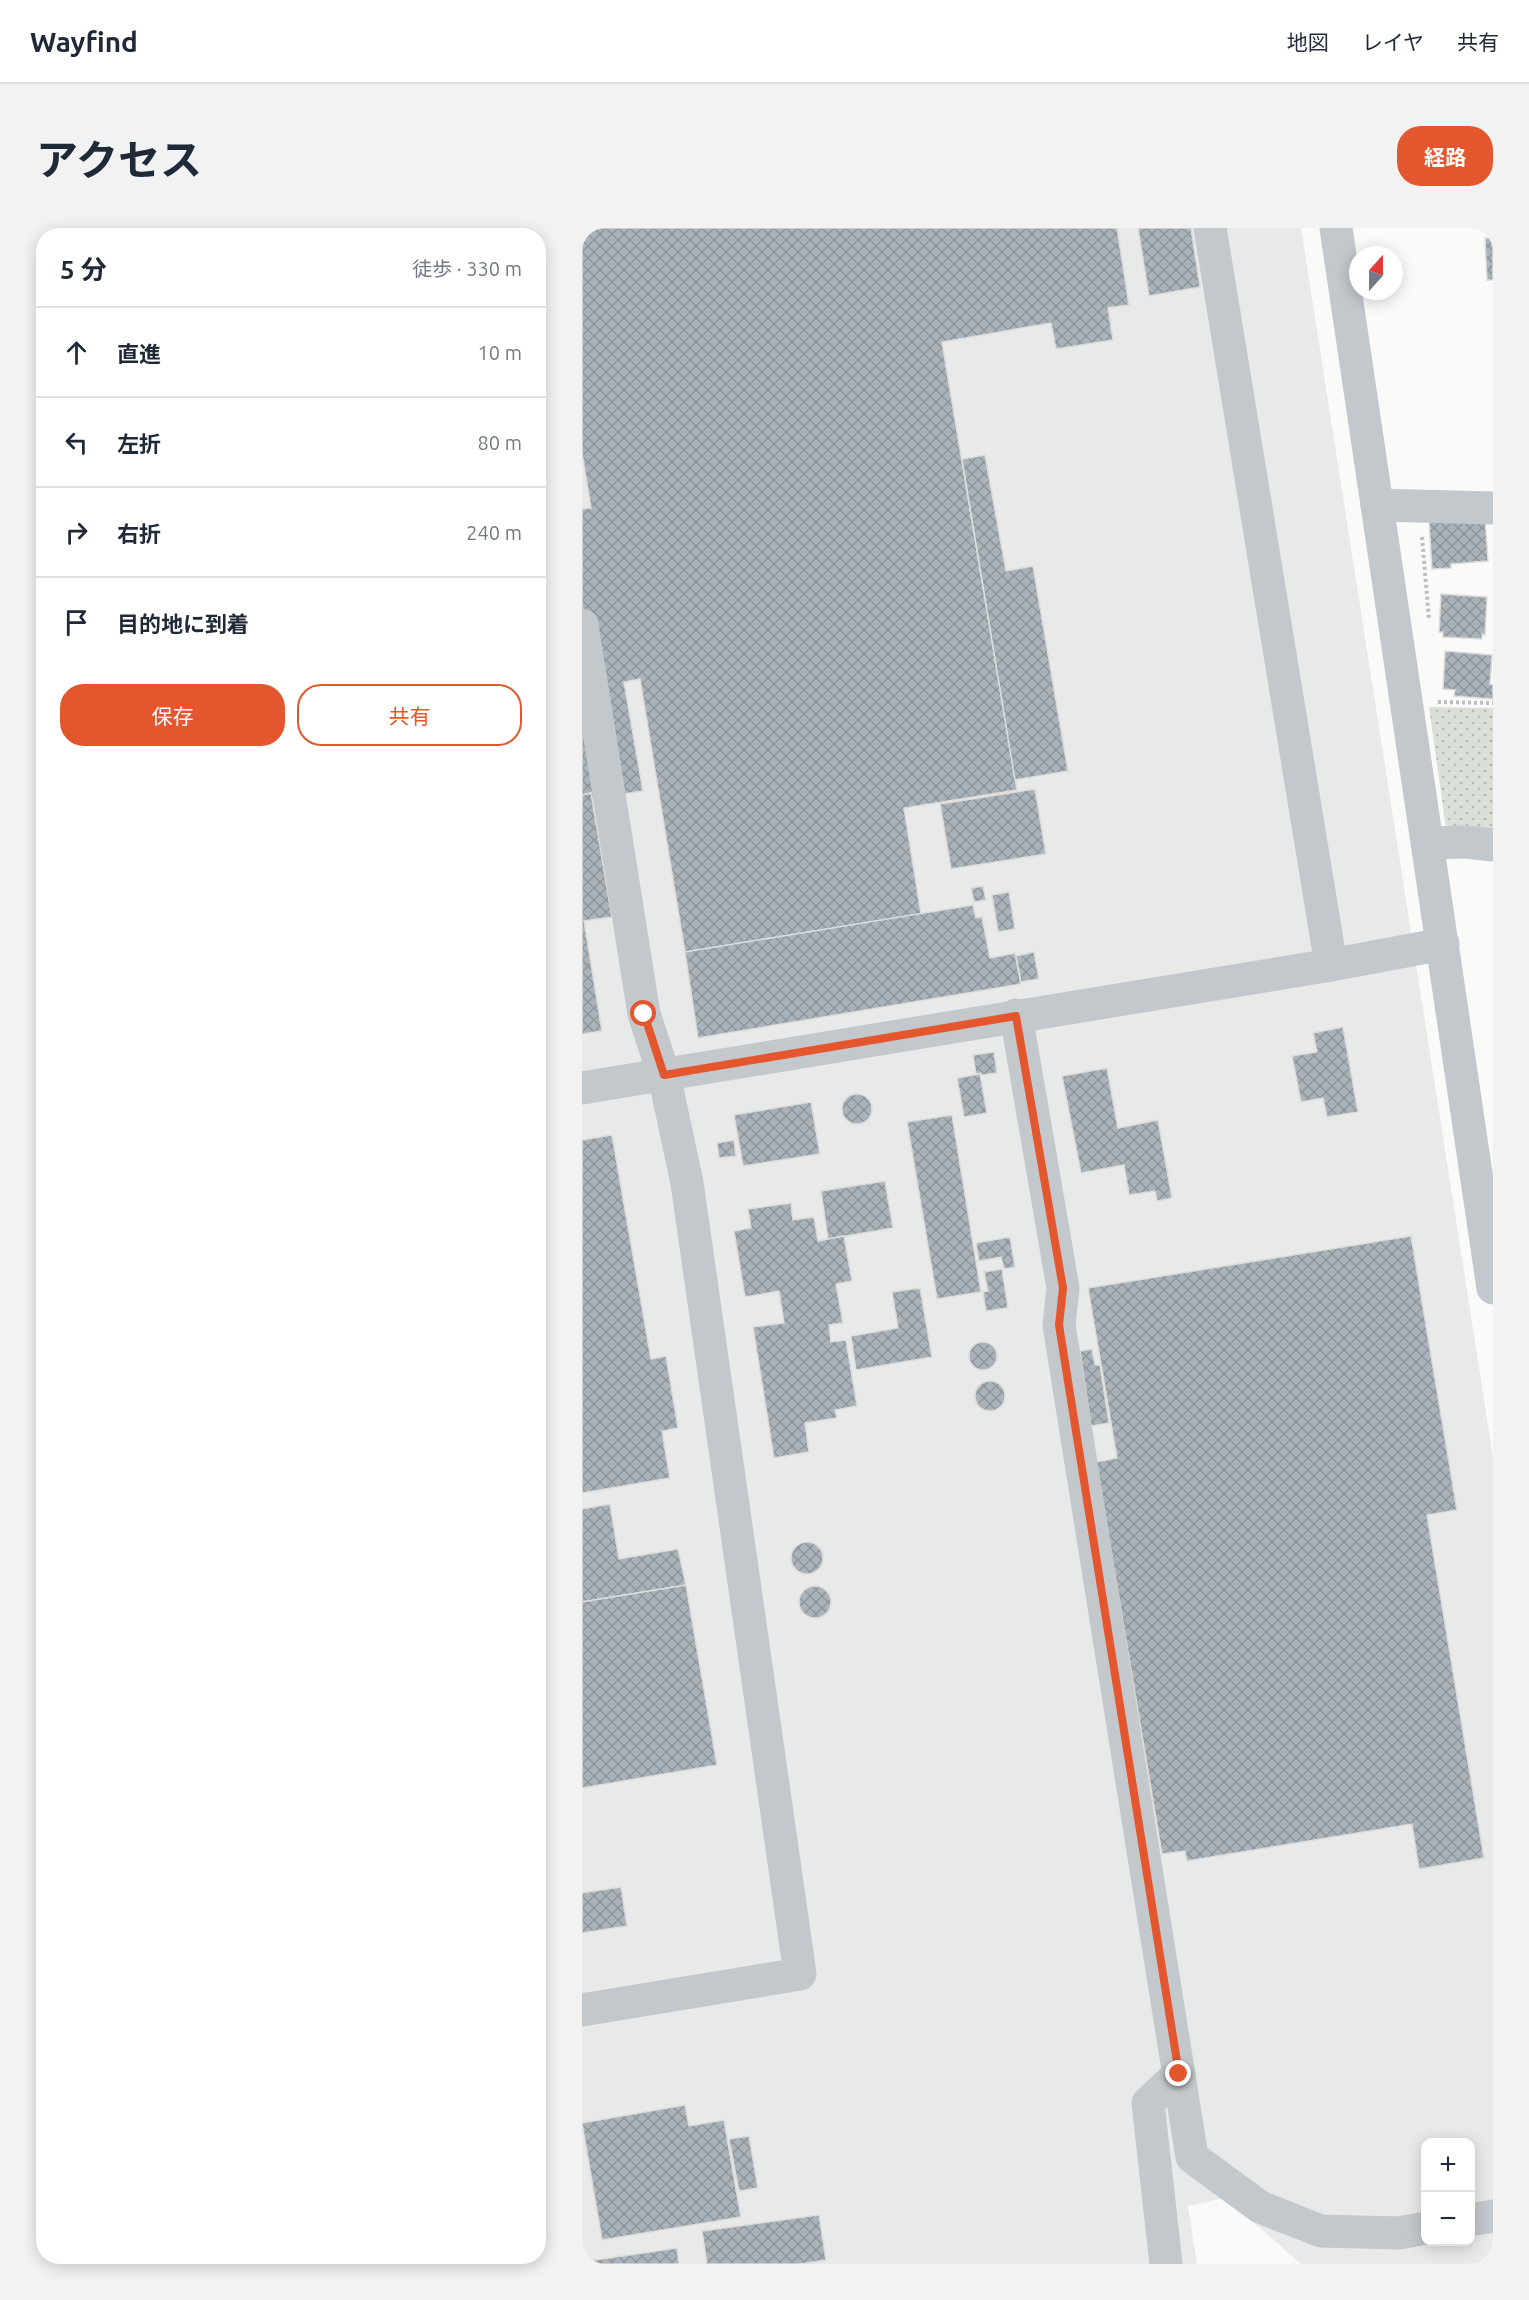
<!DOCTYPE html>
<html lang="ja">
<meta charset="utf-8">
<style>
:root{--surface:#fff;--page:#f2f2f3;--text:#1f2937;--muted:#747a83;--line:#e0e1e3;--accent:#e4572e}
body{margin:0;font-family:Ubuntu,"Noto Sans JP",sans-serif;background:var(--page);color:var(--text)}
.controls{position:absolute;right:18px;bottom:18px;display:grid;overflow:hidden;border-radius:12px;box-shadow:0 3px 15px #0003}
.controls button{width:54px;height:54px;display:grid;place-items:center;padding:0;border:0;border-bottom:2px solid var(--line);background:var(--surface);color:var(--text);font:30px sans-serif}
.compass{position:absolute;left:767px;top:18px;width:54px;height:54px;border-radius:50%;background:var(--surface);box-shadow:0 3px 15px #0003;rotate:21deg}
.stop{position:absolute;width:18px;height:18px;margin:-14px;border:4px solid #e4572e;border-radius:50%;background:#fff}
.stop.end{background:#e4572e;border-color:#fff;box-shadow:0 2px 6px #0008}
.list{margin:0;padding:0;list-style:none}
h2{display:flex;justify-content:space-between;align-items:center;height:78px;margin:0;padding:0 24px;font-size:26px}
h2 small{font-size:20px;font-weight:400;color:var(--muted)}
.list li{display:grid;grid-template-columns:39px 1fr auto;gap:18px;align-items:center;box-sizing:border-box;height:90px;padding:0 24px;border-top:2px solid var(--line)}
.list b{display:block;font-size:22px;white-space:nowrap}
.list em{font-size:20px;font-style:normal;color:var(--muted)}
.actions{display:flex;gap:12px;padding:18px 24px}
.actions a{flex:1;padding:14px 0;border:2px solid var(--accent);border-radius:24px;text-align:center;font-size:21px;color:var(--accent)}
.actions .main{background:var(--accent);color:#fff}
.icon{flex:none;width:33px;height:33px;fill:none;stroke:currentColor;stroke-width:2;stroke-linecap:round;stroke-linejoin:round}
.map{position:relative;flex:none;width:911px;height:2036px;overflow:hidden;border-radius:24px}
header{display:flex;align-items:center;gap:36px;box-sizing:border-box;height:84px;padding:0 30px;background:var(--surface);border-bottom:2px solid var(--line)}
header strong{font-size:28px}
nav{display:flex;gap:33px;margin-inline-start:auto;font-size:21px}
.intro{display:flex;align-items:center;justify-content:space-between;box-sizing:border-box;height:144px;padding:0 36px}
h1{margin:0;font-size:42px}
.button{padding:15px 27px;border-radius:24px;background:var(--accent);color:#fff;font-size:21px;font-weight:700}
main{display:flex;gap:36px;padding:0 36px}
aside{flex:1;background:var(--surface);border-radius:24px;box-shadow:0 3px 15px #0003}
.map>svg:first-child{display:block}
.built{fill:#e8e9e9;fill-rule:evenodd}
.grass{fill:url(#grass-dots)}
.building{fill:url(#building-cross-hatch);stroke:#dcdcda;stroke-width:1.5}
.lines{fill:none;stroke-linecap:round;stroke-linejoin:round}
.path{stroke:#bbbfc2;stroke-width:4;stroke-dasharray:3 3;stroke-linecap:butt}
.minor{stroke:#c3c8cc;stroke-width:33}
.route{stroke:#e4572e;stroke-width:8}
</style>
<header>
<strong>Wayfind</strong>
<nav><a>地図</a><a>レイヤ</a><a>共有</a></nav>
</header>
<div class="intro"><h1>アクセス</h1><a class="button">経路</a></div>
<main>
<aside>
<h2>5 分<small>徒歩 · 330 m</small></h2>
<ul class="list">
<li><svg class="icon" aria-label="ahead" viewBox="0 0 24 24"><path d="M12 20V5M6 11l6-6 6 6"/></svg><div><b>直進</b></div><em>10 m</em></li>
<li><svg class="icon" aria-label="left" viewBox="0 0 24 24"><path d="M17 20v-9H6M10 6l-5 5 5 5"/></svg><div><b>左折</b></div><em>80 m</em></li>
<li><svg class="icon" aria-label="right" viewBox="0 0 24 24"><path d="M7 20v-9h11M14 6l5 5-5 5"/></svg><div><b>右折</b></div><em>240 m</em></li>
<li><svg class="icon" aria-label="arrive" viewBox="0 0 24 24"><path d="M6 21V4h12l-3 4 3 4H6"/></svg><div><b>目的地に到着</b></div></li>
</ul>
<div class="actions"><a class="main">保存</a><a>共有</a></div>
</aside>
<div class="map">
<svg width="911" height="2036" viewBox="0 0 911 2036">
<defs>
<pattern id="grass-dots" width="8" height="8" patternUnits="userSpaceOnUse" patternTransform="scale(1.5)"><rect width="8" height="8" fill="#dadfd7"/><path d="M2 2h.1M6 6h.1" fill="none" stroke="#b4b9b4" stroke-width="1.8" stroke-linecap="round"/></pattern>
<pattern id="building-cross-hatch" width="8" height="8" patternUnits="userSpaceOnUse" patternTransform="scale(1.5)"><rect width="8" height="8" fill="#aab3b9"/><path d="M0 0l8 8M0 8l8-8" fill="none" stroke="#8e969c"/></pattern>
</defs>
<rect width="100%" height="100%" fill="#fafaf8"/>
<!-- built -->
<path class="built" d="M0,0h719l192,1229v807h-192l-75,-66 -38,8 9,58h-615zM844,1914h44v100h-44z"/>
<!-- grass -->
<polygon class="grass" points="847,479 911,480 911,605 864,600"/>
<!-- building -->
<g class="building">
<polygon points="0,0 535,0 547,77 526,80 531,112 474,121 469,95 360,114 435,562 322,580 339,686 103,724 58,451 42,454 61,563 10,571 9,565 0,567 0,281 9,280 0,225"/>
<polygon points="556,0 609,0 618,59 567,68"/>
<polygon points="903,10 911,10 911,52 905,52"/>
<polygon points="403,227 424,343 451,338 486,543 433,552 380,231"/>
<polygon points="903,290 906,333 869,336 869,340 850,341 847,294"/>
<polygon points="859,366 905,369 903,407 900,406 900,411 861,409 861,404 857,404"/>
<polygon points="863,423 910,427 908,456 911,457 911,471 872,468 873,462 861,461"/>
<polygon points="453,561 464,626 369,641 358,576"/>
<polygon points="9,565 30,689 2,693 20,803 0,806 0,567"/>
<polygon points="401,658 404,672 392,674 389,660"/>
<polygon points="427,664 433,701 416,704 410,667"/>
<polygon points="391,677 394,690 400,689 408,730 433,725 439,756 116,810 103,724"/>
<polygon points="452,724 457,751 439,754 434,728"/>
<polygon points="761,799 776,884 745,889 741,870 719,874 710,828 735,824 731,805"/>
<polygon points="412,824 415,845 400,847 399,845 394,846 391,827"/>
<polygon points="525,840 536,900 576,892 590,970 575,973 573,963 547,967 542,937 499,945 480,848"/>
<polygon points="398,846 405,885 382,889 375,850"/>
<circle cx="275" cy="881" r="15"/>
<polygon points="229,874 238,926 161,938 152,887"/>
<polygon points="370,887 399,1064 355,1071 325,894"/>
<polygon points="30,907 69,1131 84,1128 96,1200 80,1203 88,1250 0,1265 0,912"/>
<polygon points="152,912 154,928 137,930 135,915"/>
<polygon points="303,953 311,1000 246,1011 239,963"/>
<polygon points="209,975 211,992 232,989 236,1013 262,1008 270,1053 254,1056 261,1095 247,1097 249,1114 264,1112 275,1178 253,1182 255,1190 223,1195 227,1224 192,1230 171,1099 202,1095 197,1063 163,1069 152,1003 169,1000 166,981"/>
<polygon points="829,1008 875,1282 845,1287 902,1630 837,1641 830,1596 605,1633 603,1623 580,1626 514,1234 535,1230 506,1060"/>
<polygon points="428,1009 433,1039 422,1041 419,1029 397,1033 394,1015"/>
<polygon points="420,1041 426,1080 404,1083 401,1064 406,1063 402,1044"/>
<polygon points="338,1060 350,1129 274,1142 269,1108 316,1100 310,1064"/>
<circle cx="401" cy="1128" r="14"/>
<polygon points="510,1121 513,1137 518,1137 527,1195 509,1198 498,1123"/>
<circle cx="408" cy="1168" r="15"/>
<polygon points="28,1276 37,1331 96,1321 104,1357 0,1374 0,1281"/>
<circle cx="225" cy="1330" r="16"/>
<polygon points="104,1357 135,1537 0,1560 0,1374"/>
<circle cx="233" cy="1374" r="16"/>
<polygon points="39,1659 45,1698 0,1705 0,1665"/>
<polygon points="103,1877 107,1898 142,1892 159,1989 20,2012 0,1895"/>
<polygon points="167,1908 176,1960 157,1963 147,1911"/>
<polygon points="237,1987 244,2032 218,2036 125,2036 120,2003"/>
<polygon points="95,2020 97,2036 0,2036 0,2034"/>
</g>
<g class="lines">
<!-- path -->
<g class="path">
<polyline points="840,309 847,391"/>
<polyline points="856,474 911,475"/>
</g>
<!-- minor -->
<g class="minor">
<polyline points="628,0 749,737"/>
<polyline points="754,0 911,1060"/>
<polyline points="795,277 911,280"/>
<polyline points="0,397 62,786 82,847 105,955 218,1746 0,1782"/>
<polyline points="847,615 884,614 911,617"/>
<polyline points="434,787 481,1060 477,1097 610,1929 678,1979 739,2003 817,2005 844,2000"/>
<polyline points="0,860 749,737 861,716"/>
<polyline points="888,1992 911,1988"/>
<polyline points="584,2036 566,1875 597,1846"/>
</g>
</g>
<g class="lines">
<!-- route -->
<polyline class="route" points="62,786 82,847 434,788 481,1060 477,1097 597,1846"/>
</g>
</svg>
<div class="controls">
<button>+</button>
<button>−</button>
</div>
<svg class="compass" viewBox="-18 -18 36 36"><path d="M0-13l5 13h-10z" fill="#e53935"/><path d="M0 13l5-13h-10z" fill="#747a83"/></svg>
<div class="stop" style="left:62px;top:786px"></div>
<div class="stop end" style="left:597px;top:1846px"></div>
</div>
</main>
